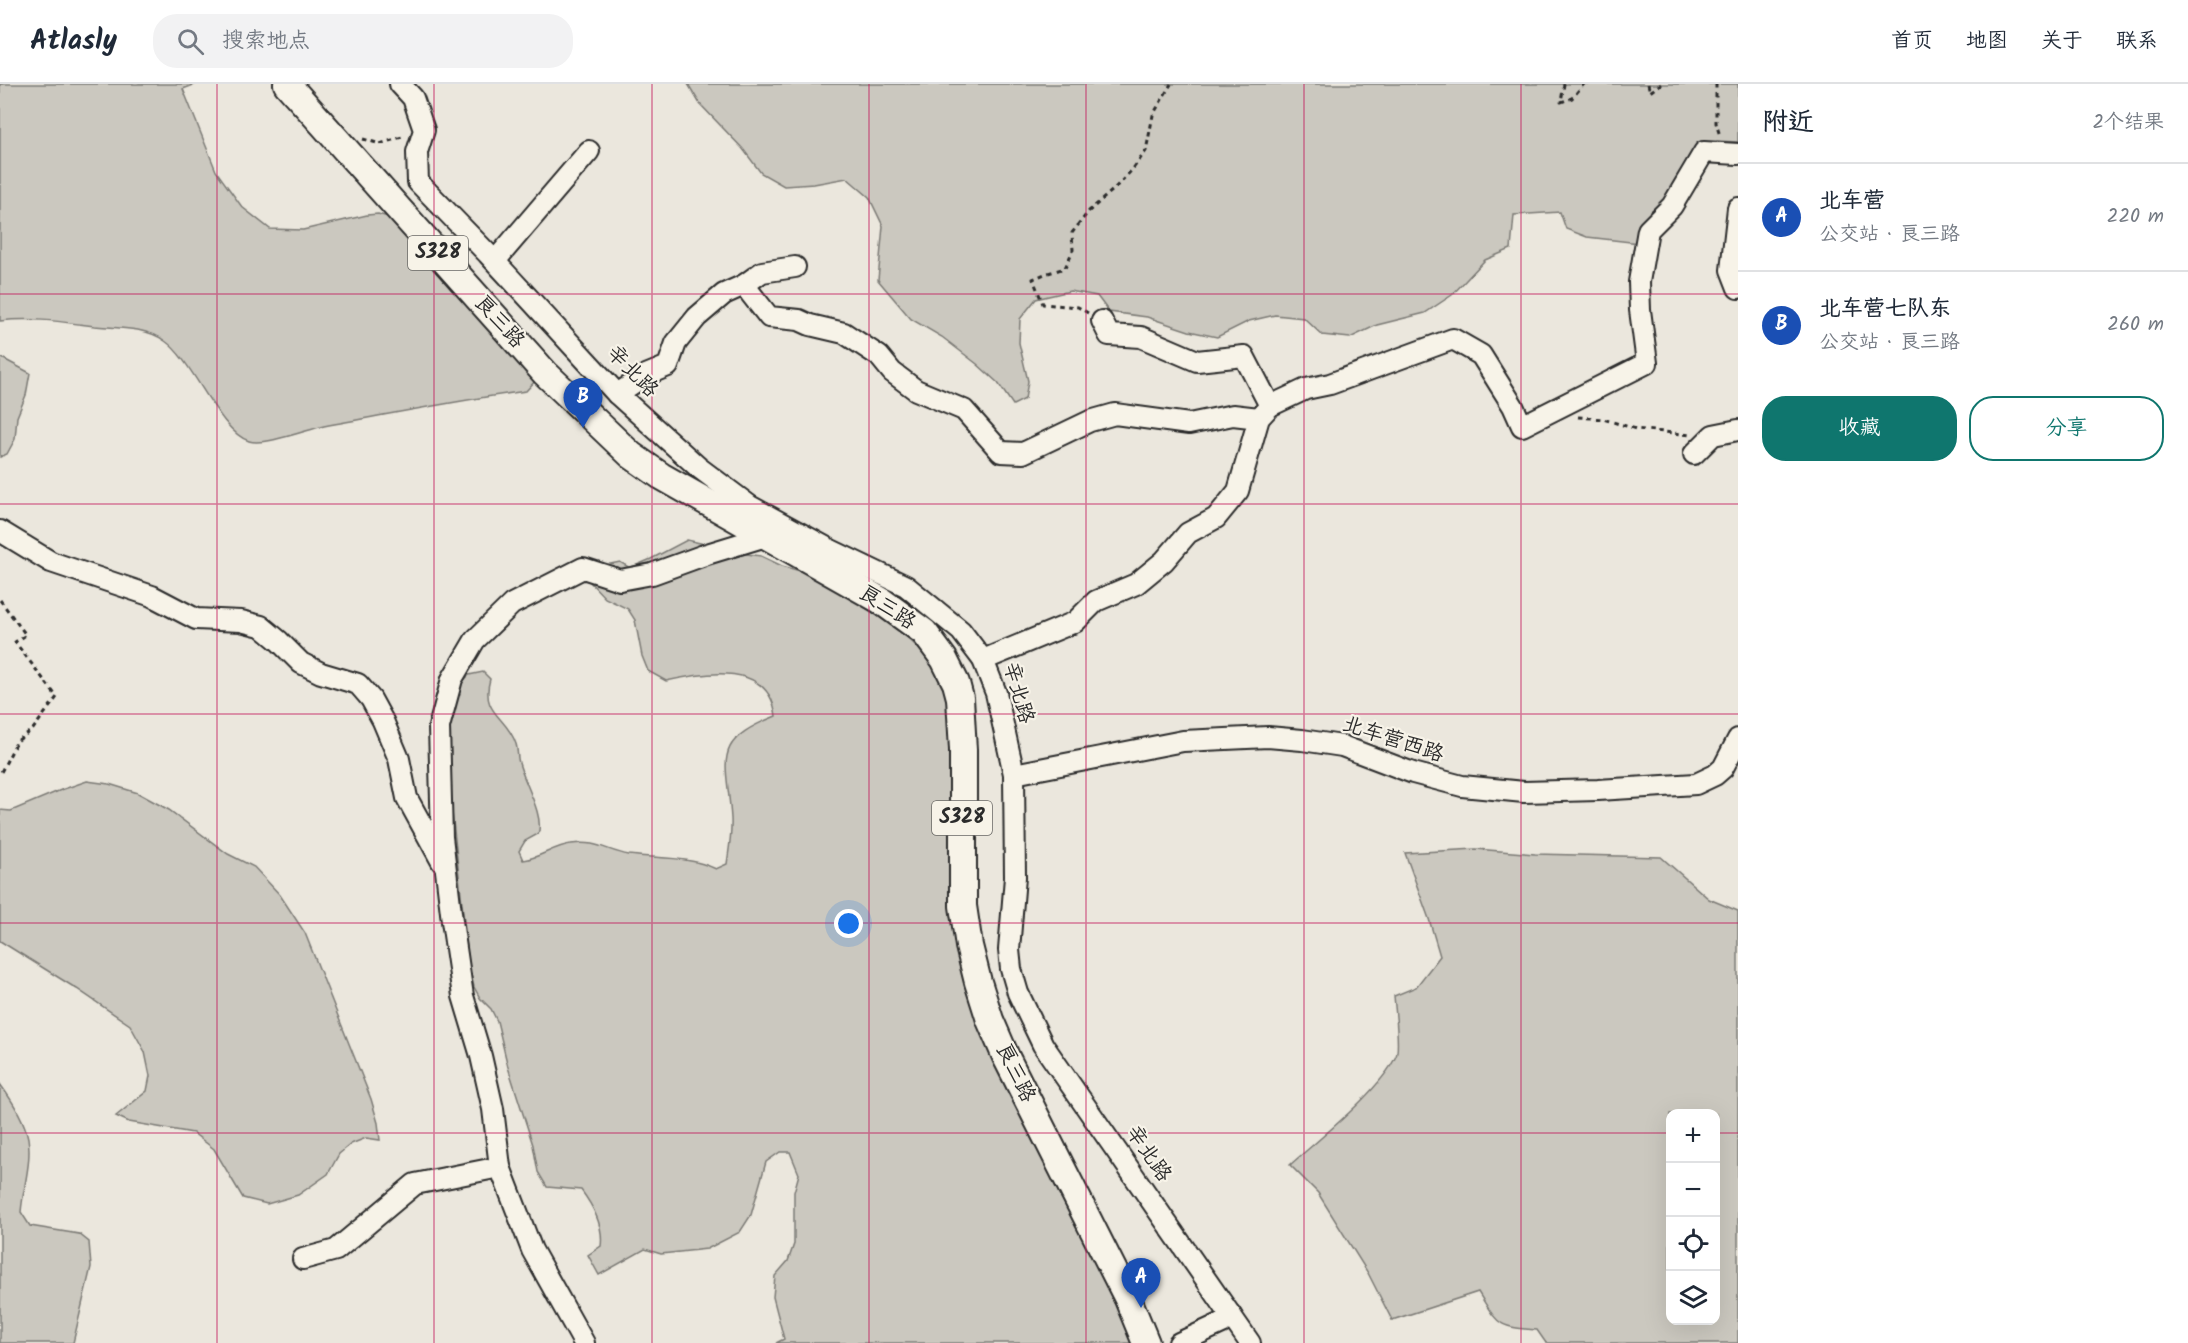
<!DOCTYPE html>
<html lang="zh">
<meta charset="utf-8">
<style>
:root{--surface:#fff;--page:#f2f2f3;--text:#1f2937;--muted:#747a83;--line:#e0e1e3;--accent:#0f766e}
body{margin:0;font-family:Kalam,"LXGW WenKai TC",sans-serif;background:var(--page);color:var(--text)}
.controls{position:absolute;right:18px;bottom:18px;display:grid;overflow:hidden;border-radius:12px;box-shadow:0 6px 24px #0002}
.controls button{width:54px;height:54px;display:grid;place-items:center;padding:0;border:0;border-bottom:2px solid var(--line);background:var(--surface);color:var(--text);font:30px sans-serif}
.you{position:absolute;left:849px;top:840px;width:21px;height:21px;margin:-15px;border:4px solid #fff;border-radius:50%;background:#1a73e8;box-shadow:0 0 0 9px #1a73e833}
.badge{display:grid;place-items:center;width:39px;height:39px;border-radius:50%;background:var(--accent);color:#fff;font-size:20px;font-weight:700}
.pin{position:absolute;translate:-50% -50px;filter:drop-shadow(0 2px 3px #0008)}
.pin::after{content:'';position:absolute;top:32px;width:21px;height:18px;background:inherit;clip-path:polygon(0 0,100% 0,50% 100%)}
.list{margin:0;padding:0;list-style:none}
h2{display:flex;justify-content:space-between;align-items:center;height:78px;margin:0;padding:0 24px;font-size:26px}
h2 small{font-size:20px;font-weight:400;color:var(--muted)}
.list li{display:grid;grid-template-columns:39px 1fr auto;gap:18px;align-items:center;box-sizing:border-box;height:108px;padding:0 24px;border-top:2px solid var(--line)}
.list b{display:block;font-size:22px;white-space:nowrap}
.list p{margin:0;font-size:20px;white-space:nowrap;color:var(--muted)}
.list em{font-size:20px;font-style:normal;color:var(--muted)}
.actions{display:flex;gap:12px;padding:18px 24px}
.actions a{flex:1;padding:14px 0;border:2px solid var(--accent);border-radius:24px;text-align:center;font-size:21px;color:var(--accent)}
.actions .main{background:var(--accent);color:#fff}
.icon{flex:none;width:33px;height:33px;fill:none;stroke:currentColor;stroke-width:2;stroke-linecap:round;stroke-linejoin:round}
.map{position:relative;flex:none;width:1738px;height:1259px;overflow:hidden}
header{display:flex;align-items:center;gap:36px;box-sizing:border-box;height:84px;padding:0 30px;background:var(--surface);border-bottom:2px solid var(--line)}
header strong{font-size:28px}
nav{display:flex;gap:33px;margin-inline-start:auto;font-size:21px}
.search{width:420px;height:54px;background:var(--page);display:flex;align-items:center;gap:15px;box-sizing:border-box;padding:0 21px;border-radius:24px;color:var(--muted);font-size:22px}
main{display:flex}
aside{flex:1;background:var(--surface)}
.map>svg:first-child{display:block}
.green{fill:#cbc8bf;stroke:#7b7a75;stroke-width:1.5;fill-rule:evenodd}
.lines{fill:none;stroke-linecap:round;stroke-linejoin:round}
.minor-casing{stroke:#2b2b2b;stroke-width:24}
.major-casing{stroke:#2b2b2b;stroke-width:30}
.path{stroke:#2b2b2b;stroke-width:3;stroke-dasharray:4.5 4.5;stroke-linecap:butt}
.minor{stroke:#f7f3e8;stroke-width:20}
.major{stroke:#f7f3e8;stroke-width:26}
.grid{fill:none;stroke:#c2185b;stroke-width:1.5;stroke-opacity:0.55}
.labels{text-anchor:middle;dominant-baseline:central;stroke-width:4.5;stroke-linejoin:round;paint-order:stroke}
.shield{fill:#f7f3e8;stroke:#686764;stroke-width:1.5}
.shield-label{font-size:20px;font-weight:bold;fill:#2b2b2b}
.street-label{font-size:21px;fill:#2b2b2b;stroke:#f7f3e8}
</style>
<header>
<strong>Atlasly</strong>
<div class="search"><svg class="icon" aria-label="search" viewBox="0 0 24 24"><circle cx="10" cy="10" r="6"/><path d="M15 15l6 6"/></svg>搜索地点</div>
<nav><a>首页</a><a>地图</a><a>关于</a><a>联系</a></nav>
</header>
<main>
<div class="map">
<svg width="1738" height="1259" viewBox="0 0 1738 1259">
<rect width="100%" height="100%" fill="#ebe7dd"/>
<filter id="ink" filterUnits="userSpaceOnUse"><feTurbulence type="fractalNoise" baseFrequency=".0167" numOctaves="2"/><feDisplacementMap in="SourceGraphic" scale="12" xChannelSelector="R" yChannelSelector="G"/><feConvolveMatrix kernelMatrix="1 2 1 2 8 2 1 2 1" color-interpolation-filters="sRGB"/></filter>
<g filter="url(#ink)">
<!-- green -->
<g class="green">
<path d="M0,0h196l-13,5 33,82 26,36 28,22 33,1 64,-15 11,-1 10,3 149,162 -11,12c-67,9 -135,23 -202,35 -18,4 -59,20 -75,15 -30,-9 -56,-81 -84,-100 -19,-14 -48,-13 -70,-15 -32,-4 -63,-9 -95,-5z"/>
<polygon points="688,0 1738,0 1738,58 1717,57 1648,160 1587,153 1566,145 1560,128 1514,131 1511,165 1485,176 1452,211 1425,229 1377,241 1350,254 1322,251 1304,234 1275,231 1249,237 1217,253 1189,247 1147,233 1109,228 1097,212 1070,207 1036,215 1020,235 1019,259 1028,297 1025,315 1013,321 998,299 977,280 942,253 911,235 878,196 883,142 869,113 847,94 814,100 784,102 761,89 743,65 700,20"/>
<polygon points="0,273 30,289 26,311 17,333 15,355 7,370 0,373"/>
<path d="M687,456l22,5 16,6 36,5 21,10 26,7 25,14 67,43 18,18 13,15 13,22 4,20 12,226 180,412h-364l8,-4 -11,-42 2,-21 13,-15 6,-17v-52l5,-18 -9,-22h-10l-14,10 -15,53 -11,17 -33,17 -46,5 -16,-5 -46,26 -11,-20 13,-9c3,-21 -8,-40 -20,-56l-34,-3 -9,-15 -5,-27 -25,-78 -11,-46 -6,-12 -11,-11 -6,-11 -5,-20 -20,-182 -1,-69 6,-25 15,-16 14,-3 7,7c-10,35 17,37 26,65 2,6 1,13 3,19 5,19 26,54 19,71l-13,7 -6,10 4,9c17,-2 31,-14 48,-16 26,-4 35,7 58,11 30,4 60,1 87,14l11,-5c2,-15 5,-31 4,-46 -4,-59 -21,-76 45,-102 -7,-55 -70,-44 -110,-35l-18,-10 -6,-15 -7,-36 -7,-11 -23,-11 -16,-17 12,-15 19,-4 10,6 21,-9z"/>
<polygon points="87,697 109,700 138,709 169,726 228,770 254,783 280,811 305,849 371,1015 378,1039 380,1056 366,1054 351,1060 339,1070 328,1090 298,1111 267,1120 243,1114 214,1065 193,1049 129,1038 116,1032 147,1007 150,992 145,968 130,941 77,905 0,857 0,726 11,727 61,706"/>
<path d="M1476,765l59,5 126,3 48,42 29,12v432h-192l-9,-13c-41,-3 -38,-5 -59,-38l-86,28 -24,-47 -50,-80 -28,-28c29,-26 91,-75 106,-109 4,-8 -1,-49 -2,-60l22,-9 24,-31 -11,-37 -24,-66zM1670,1030h46v206h-46z"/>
<path d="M0,1000c11,15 24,34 28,54 4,24 -5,50 -7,74l9,14 49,8 10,8 2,25 -18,76h-73z"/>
</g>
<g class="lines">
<!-- minor casing -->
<g class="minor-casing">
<g id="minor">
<polyline points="400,0 413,14 424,46 417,68 418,98 488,170 617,310 698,383 750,422 831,466 906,502 961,547 983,576 996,609 1014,690 1015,793 1009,866 1011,885 1018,909 1043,961 1250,1259"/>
<polyline points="1738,124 1731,186 1738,204"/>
<polyline points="495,177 589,67"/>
<polyline points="744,201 769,233 799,236 810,241 844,249 879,272 892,288 916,306 964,326 1001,368 1023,369 1090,337 1115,330 1189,340 1233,331 1259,334"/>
<polyline points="617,310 646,291 668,282 676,259 697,233 724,210 744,201 762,188 795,183"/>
<polyline points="1270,322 1306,305 1330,300 1453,255 1481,271 1513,322 1522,342 1647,279 1640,226 1639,198 1648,146 1672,122 1704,68 1738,70"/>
<polyline points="1694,370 1713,351 1738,346"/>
<polyline points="0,447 51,478 152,512 196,535 241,537 261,542 279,557 301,579 321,589 358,600 371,615 383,637 399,675 407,714 442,778"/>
<polyline points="983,576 1075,538 1096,517 1136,500 1164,477 1188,449 1216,434 1238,407 1259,334 1270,322 1244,272 1197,277 1141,253 1109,251 1102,237"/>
<polyline points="1014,690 1183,657 1268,653 1302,656 1342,662 1413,689 1462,702 1524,708 1598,706 1696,700 1715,691 1723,684 1738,655"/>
<polyline points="303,1175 336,1166 415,1100 500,1083"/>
<polyline points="584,1259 532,1166 500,1083 493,1025 481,972 463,912 452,837 442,753 439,643 452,595 475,556 512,520 583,484 620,496 652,490 707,470 766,452"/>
<polyline points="1179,1259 1222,1239 1231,1231"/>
</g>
</g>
<!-- major casing -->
<g class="major-casing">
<polyline id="major" points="287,0 545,289 631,371 661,392 880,516 924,548 944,575 956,599 960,614 963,666 963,822 969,862 978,898 990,936 1006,973 1128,1215 1146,1259"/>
</g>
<!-- path -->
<g class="path">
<polyline points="1564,0 1561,18 1572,14 1584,0"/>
<polyline points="1648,0 1650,8 1661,0"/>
<polyline points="1716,0 1716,39 1720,52"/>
<polyline points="363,55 380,60 405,52"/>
<polyline points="1088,229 1078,223 1043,220 1033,195 1045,190 1065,184 1073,166 1072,149 1089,127 1113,106 1132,86 1146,67 1153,31 1171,0"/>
<polyline points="1578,333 1603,335 1636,345 1690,351"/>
<polyline points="0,516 26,551 15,558 57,613 33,645 17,657 0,690"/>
</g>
<!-- minor -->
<use href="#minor" class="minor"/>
<!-- major -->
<use href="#major" class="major"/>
</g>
</g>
<!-- grid -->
<path class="grid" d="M217,0v1259M434,0v1259M652,0v1259M869,0v1259M1086,0v1259M1304,0v1259M1521,0v1259M0,210h1738M0,420h1738M0,630h1738M0,839h1738M0,1049h1670M1716,1049h22"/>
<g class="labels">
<!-- shield labels -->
<g class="shield">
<rect x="408" y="152" width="60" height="34" rx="4.5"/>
<rect x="932" y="717" width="60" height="34" rx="4.5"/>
</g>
<g class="shield-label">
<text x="438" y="169">S328</text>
<text x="962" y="734">S328</text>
</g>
<!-- street labels -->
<g class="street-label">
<text transform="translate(499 238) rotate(48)">良三路</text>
<text transform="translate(632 288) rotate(45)">辛北路</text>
<text transform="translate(887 524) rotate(33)">良三路</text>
<text transform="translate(1018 609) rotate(74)">辛北路</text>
<text transform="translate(1393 656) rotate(18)">北车营西路</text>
<text transform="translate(1015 989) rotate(64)">良三路</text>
<text transform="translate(1148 1070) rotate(55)">辛北路</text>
</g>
</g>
</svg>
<div class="controls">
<button>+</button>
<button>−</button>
<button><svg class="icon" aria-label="locate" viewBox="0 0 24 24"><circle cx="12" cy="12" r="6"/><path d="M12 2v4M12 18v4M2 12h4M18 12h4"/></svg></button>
<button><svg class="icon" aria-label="layers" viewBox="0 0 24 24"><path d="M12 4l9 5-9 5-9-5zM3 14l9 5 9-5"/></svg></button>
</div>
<div class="you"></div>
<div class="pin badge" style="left:1141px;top:1224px;background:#1a4fb4">A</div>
<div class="pin badge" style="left:583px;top:344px;background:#1a4fb4">B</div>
</div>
<aside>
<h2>附近<small>2个结果</small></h2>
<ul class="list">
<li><span class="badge" style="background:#1a4fb4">A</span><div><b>北车营</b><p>公交站 · 良三路</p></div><em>220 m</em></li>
<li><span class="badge" style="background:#1a4fb4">B</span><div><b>北车营七队东</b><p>公交站 · 良三路</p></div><em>260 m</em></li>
</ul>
<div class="actions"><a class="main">收藏</a><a>分享</a></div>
</aside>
</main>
